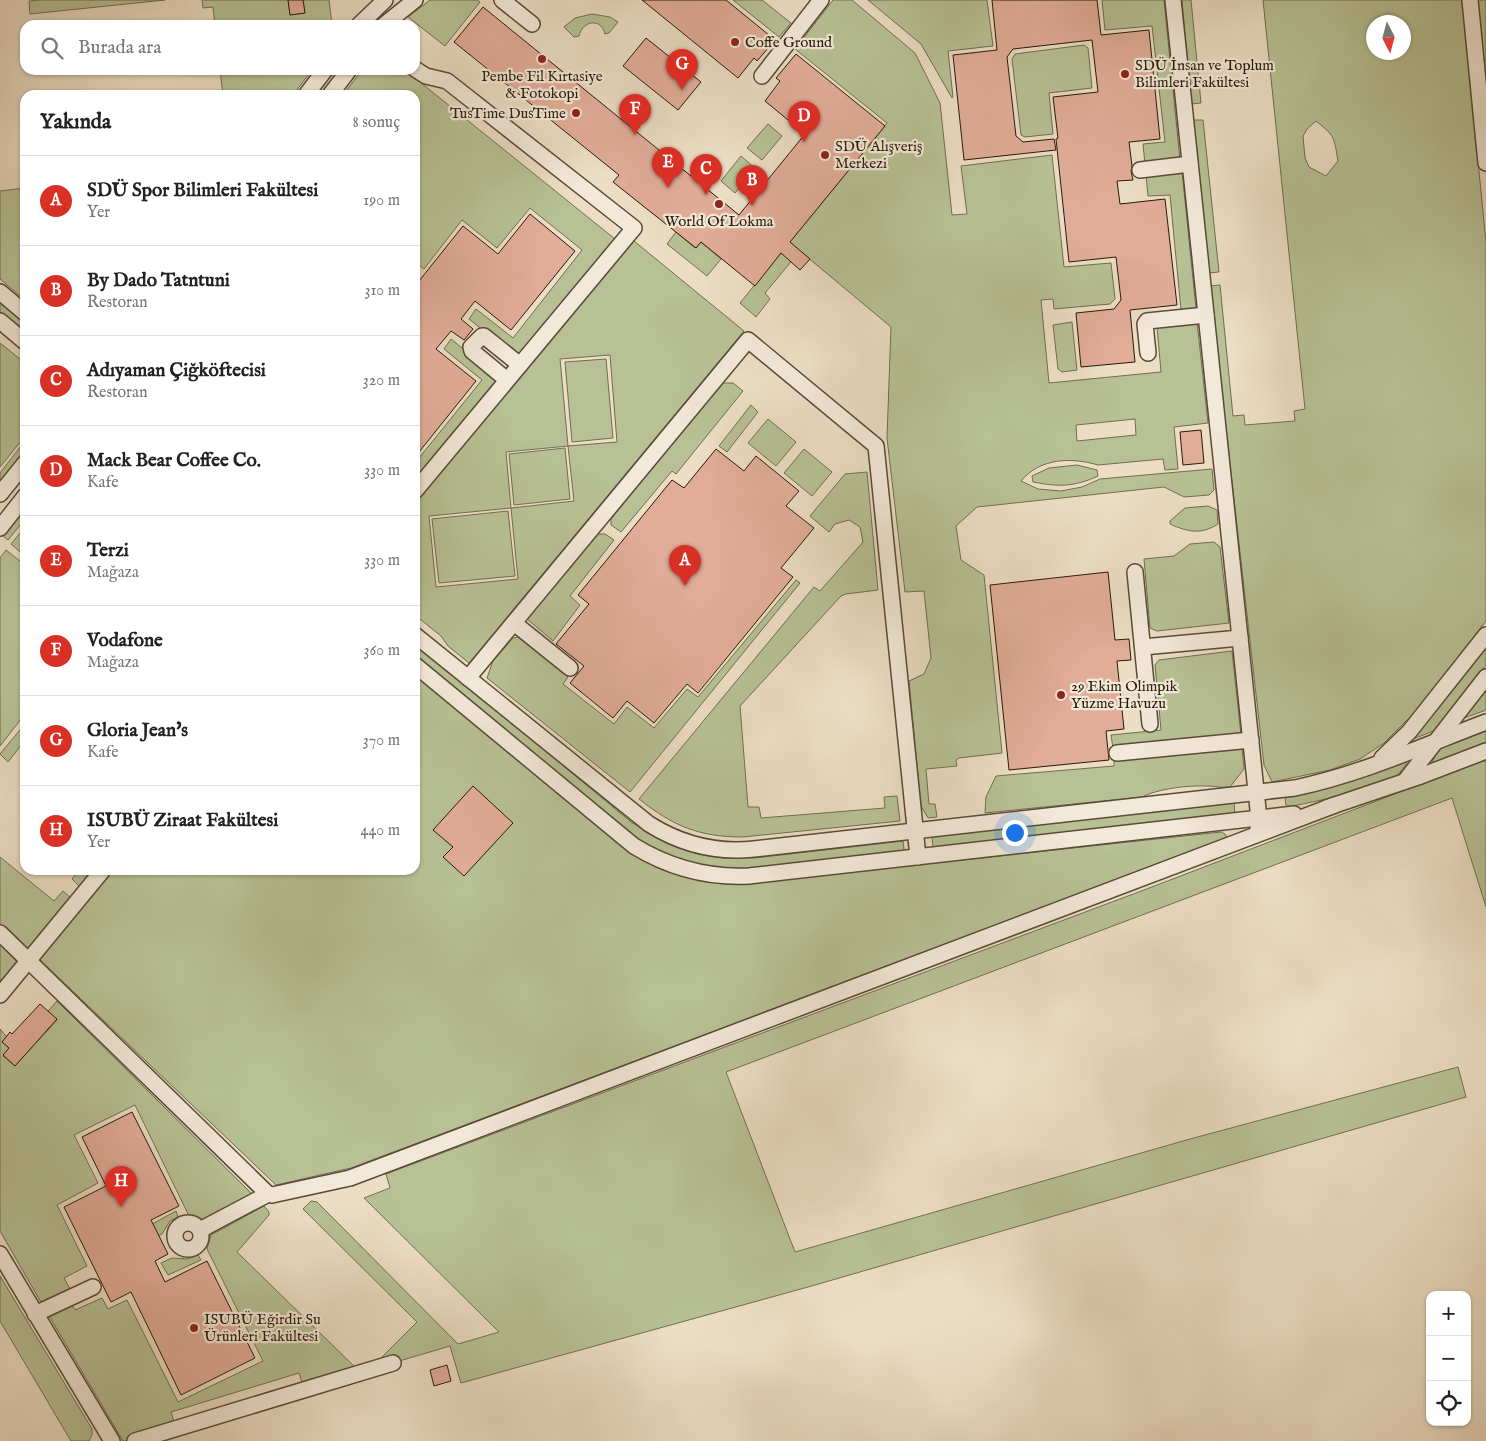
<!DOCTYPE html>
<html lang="tr">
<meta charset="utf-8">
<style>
:root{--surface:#fff;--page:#f2f2f2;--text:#222;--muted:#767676;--line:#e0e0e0;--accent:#d93025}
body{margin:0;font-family:"IM FELL English",serif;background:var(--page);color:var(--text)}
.controls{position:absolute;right:15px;bottom:15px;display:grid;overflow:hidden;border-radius:10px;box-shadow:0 1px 4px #0004}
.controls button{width:45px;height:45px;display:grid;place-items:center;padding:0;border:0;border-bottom:1px solid var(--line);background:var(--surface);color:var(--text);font:25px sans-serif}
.compass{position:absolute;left:1366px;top:15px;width:45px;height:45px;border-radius:50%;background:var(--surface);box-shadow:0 1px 4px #0004;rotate:174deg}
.you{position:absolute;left:1014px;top:832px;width:18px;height:18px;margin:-12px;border:4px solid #fff;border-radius:50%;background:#1a73e8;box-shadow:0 0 0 8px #1a73e833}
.badge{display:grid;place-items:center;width:32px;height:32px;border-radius:50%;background:var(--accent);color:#fff;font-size:16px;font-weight:700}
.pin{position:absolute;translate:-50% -41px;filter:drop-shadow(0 1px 2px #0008)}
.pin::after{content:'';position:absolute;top:26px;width:18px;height:15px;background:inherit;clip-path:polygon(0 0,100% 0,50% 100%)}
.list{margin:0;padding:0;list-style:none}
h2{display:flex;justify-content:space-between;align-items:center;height:65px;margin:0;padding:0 20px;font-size:21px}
h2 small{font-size:16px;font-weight:400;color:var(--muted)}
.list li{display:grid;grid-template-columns:32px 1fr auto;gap:15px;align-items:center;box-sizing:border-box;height:90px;padding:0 20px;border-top:1px solid var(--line)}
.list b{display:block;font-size:19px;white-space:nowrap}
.list p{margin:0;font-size:16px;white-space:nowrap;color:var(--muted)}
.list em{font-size:16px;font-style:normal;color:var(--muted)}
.icon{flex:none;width:28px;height:28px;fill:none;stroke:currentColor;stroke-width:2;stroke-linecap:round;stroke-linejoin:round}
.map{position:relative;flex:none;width:1486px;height:1441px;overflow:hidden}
.search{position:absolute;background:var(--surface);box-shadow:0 1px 4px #0004;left:20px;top:20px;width:400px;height:55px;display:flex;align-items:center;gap:12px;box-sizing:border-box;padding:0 18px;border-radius:15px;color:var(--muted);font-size:19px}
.panel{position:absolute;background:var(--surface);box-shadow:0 1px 4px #0004;left:20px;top:90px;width:400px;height:785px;border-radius:15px}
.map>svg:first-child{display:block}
.green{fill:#b7c195;stroke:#706e4f;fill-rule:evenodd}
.building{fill:#e1ac98;stroke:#281a09}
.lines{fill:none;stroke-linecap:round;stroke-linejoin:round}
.minor-casing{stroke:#594b38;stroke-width:18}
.minor{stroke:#f3e9d9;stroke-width:15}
.poi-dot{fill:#8f2418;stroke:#f3e9d9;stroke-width:2}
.labels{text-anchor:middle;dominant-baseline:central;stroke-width:4.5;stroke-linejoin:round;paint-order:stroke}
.poi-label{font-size:15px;fill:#281a09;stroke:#f3e9d9;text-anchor:start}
</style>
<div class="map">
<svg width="1486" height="1441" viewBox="0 0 1486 1441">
<rect width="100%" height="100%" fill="#ecddc4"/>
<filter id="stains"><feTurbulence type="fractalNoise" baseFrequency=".004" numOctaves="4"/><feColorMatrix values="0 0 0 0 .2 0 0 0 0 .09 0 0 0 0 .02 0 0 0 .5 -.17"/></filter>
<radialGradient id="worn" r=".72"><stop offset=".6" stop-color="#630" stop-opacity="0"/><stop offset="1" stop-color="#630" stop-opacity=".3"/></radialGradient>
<!-- green -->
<g class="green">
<polygon points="40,0 165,0 30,14 29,1"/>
<polygon points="202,0 288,0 290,15 305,13 303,0 329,0 332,25 215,25 213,7 203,8"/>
<polygon points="430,0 477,0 480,2 445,46 408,17"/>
<polygon points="733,0 762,0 791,23 779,37"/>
<path d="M833,0h19l63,53 25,50 12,112 15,-1 -6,-48 91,-11 12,112 47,-4 4,36 -5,5 -56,5 -1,-10 -12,1 8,83 112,-11 -4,-45 40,-5 11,101 -34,4 4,42 -13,1 -2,-11 -65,6c-27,-8 -58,-7 -77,16l17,8 23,2 21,-4 18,-8 112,-10 2,21 -5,5 -25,2 -20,-10 -187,20 -21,19 5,34 23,15 18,178 -43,5 -3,2 1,6 -31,3 3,35h6l2,13 -9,1 -7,-12 -12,-125 15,-7 7,-16 -7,-67 -19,1 -18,-154 4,-111 -91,-76 -35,42 5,6 -14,18 -16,-14 147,-180 -92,-74zM1135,419l1,16 -59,6 -1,-16z"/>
<polygon points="868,0 987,0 993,46 948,51 953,97 952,98 921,44"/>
<polygon points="1102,0 1164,0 1180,160 1145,164 1143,144 1165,142 1152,26 1105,30"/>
<polygon points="1182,0 1191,0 1201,103 1191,104"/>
<path d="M1263,0h199l24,242v379l-73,93 -29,29 -24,16 -30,11 -58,12 -8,-17 -54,-479 10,-1 13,131 11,-1 1,10 50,-4 -1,-10 11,-2zM1374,22h30v30h-30zM1316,121c19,15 18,16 22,40l-12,15 -17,-9 -4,-9 -2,-22 4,-7z"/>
<polygon points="1478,0 1486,0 1486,85"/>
<path d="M592,14l18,3 8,5 -9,11 -4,1c-4,-17 -23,-13 -26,2l-5,1 -10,-10 11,-9z"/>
<polygon points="1084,45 1088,48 1092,88 1049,93 1053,134 1025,137 1021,135 1012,59 1015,54"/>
<polygon points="220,70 312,70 293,95 223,95"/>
<polygon points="362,70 405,70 615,239 518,358 469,319 476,309 513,338 582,250 530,208 497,248 462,220 424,269 415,262 415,95 343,95"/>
<polygon points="1193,120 1203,120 1219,272 1209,273"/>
<polygon points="768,124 782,136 762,160 747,148"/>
<polygon points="741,156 756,169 735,193 721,181"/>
<polygon points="1182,171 1196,309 1181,310 1170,195 1148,196 1146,175"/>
<polygon points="25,188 25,300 0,279 0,191"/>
<polygon points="676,232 695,248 701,242 721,259 707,276 667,244"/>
<path d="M634,241l110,90 -275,332 -21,-17 -7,-10 -26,-21v-111zM610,355l7,87 -49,4 -8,-87zM568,446l6,55 -63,7 -5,-56zM511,508l7,71 -82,8 -7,-71z"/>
<polygon points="0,299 25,320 25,333 0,312"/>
<polygon points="1072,322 1077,370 1062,372 1058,369 1053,325"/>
<polygon points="451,339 500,379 415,480 415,463 482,380 444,349"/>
<polygon points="0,343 25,363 25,436 0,467"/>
<polygon points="606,359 613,438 572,442 565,362"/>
<polygon points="721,383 733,383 743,391 676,474 672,471 621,532 611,525 611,519"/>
<polygon points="751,405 758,412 727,452 719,446"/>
<polygon points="768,419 796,442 776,466 748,443"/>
<polygon points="25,441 25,456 0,488 0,473"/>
<polygon points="565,448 570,499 514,505 509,454"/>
<polygon points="804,449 832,472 812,496 784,473"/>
<path d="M1077,465l20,5 1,6c-24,11 -39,11 -65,6l-1,-6 17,-8z"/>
<path d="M867,472l11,118 -32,4 -5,2 -101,110 8,101h11l2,11 124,-10 -1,-11 13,-1 3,25 -157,16c-44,0 -70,-11 -104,-38l175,-212 6,4 43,-49 -3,-15 -11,-7 -14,4 -6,8 -19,-16 35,-42z"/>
<path d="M1208,506l9,4 1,14c-17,11 -30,8 -48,0v-3l15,-13z"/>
<polygon points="25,507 25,519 8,540 2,535"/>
<polygon points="508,511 515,576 439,583 432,519"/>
<polygon points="25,527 25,556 11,544"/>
<polygon points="598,534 605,534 614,540 570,596 580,605 553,641 527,619"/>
<polygon points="1214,542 1220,547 1229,623 1157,631 1150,628 1144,559 1174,556 1190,544"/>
<polygon points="6,550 25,565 25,714 0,746 0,558"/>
<polygon points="796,580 800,583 630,792 487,678 493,661 513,638 518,637 568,677 563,684 614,724 627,707 654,728 687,689 698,697"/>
<path d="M415,643l216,179 32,19 35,13 17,3 39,1 149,-17 1,8 -4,4c-34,3 -68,7 -103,11 -26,3 -53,7 -80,5 -35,-4 -67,-20 -94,-40l-208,-172z"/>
<polygon points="1486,645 1486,665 1436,730 1413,739"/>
<polygon points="1232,651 1241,735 1113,748 1111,735 1161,730 1155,665 1159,660"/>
<path d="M415,675l214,176c38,24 77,35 121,32l471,-51 4,2 2,4 -876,330 -75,17 -238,-227 73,-88h304z"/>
<polygon points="1486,690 1486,710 1464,718"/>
<polygon points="25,724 25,740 8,762 0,754"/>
<polygon points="1486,730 1486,743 1433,764 1432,762 1439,749"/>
<path d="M1242,748l2,21 -14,18c-9,1 -16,-1 -24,-1 -18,-1 -49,3 -64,11l-157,16 1,-16 10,-21 118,-10v-6z"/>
<polygon points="1486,759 1486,907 1452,798 726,1072 795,1252 1190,1139 1458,1067 1466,1097 808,1287 461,1383 450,1346 369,1370 417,1322 303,1209 311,1201 317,1202 458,1344 499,1332 364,1198 390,1188 386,1174 1144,890"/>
<polygon points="1404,762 1407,763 1398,775 1394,777 1341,796 1288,807 1286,805 1285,799 1287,797 1340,785"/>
<polygon points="1234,802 1235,814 933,848 932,836"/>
<polygon points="0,857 54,901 63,891 72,899 32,948 25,948 0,924"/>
<polygon points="79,870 95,870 81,888 72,879"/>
<polygon points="0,945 18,963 0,985"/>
<polygon points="57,1001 253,1195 203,1220 189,1216 135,1105 74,1135 98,1183 57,1205 87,1266 64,1278 71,1291 42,1304 0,1231 0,1029 7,1037 2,1042 9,1048 3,1056 15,1066 57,1020 48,1011"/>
<polygon points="264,1206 269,1212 269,1215 237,1252 360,1372 304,1389 299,1373 171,1412 176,1428 135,1441 123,1441 48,1314 71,1304 75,1310 102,1298 108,1309 127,1300 178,1402 263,1361 207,1249 211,1235"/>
<polygon points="176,1211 178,1217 170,1221 162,1234 148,1241 143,1229"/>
<polygon points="198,1255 201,1260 168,1275 161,1263 172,1258 188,1259"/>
<polygon points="0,1276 92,1429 92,1435 89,1441 71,1441 0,1321"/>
</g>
<!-- building -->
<g class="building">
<polygon points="288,0 303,0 305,13 290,15"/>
<polygon points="642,0 726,0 775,40 757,61 754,58 738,78"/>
<polygon points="992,0 1097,0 1101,35 1149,30 1160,139 1129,142 1132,166 1131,171 1133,180 1117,181 1120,204 1165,199 1177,305 1130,310 1135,362 1081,367 1076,313 1114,309 1121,300 1116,257 1069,262 1056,139 1058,138 1053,97 1098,92 1092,40 1013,49 1007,57 1016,136 1023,142 1054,139 1056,150 964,160 953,55 997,50"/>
<polygon points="483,7 739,215 805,134 765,101 780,81 776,78 796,54 885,126 790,242 810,259 800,270 781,253 755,286 701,242 696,248 613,182 619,175 454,42"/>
<polygon points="646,38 701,82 678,110 623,66"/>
<polygon points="530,214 575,251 511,330 475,301 461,319 473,329 464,340 451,331 436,349 476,381 415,457 415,286 463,226 498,254"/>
<polygon points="1201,430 1204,463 1183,465 1180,432"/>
<polygon points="716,449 744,471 756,456 799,491 786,506 814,528 781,568 793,577 698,693 687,684 654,723 627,701 613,718 570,683 584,666 556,644 589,604 578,595 672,480 684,488"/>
<polygon points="1108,572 1115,640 1129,639 1131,660 1117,661 1124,729 1106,731 1109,760 1009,770 990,585"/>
<polygon points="473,786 513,823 464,876 443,857 453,847 433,830"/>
<polygon points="40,1004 57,1019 15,1066 3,1055 9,1048 2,1042 10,1032 12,1034"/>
<polygon points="132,1112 179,1206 151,1220 168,1254 155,1261 165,1282 207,1261 255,1358 181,1395 131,1292 111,1302 64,1207 106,1186 82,1137"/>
<polygon points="447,1365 451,1381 434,1386 430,1370"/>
</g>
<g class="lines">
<!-- minor casing -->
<g class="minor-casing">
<g id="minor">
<polyline points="502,0 532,24"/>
<polyline points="1173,0 1259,819 1258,829"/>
<polyline points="1470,0 1486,163"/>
<polyline points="359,25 385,0"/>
<polyline points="384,25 415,0"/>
<polyline points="415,69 426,76 447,81 634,228 415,491"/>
<polyline points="762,76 821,0"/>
<polyline points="306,95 325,70"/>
<polyline points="330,95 349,70"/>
<polyline points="1140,170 1190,164"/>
<polyline points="0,292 25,313"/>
<polyline points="0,321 25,342"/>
<polyline points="1148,353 1145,324 1147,321 1206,315"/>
<polyline points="507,380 472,351 471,347 482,336 484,336 520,365"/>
<polyline points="0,494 25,463"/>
<polyline points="0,528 25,496"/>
<polyline points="1135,572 1150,724"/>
<polyline points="514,623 570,668"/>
<path d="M415,635l234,189c32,20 68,29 105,25l541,-61c66,-14 128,-42 191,-66"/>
<polyline points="1143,647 1240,638"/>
<path d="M415,665l219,181c36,22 73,32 115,30l545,-62"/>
<polyline points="468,678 748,340 876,446 918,857"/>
<polyline points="1117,753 1251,740"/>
<polyline points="1382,758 1409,732 1486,635"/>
<polyline points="1405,781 1486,677"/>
<polyline points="1326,808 1418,777 1486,751"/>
<polyline points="0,933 268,1194 272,1195 350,1178 1335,805"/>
<polyline points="0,995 103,870"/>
<circle cx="188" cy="1236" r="13"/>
<polyline points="200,1230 268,1194"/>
<polyline points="0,1254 112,1441"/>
<polyline points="35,1314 93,1287"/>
<polyline points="135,1441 393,1363"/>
</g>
</g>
<!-- minor -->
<use href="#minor" class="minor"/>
</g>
<!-- markers -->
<g class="poi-dot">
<circle cx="735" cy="42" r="5"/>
<circle cx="542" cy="59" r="5"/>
<circle cx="1125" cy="74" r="5"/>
<circle cx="576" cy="113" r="5"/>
<circle cx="825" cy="155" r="5"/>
<circle cx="719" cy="204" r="5"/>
<circle cx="1061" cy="695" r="5"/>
<circle cx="194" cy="1328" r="5"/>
</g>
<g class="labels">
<!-- poi labels -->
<g class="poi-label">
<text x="745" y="42">Coffe Ground</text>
<text x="1135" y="65">SDÜ İnsan ve Toplum<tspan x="1135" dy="17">Bilimleri Fakültesi</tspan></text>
<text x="542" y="76" text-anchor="middle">Pembe Fil Kırtasiye<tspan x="542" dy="17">&amp; Fotokopi</tspan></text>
<text x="566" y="113" text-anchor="end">TusTime DusTime</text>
<text x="835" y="146">SDÜ Alışveriş<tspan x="835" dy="17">Merkezi</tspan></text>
<text x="719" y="221" text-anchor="middle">World Of Lokma</text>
<text x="1071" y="686">29 Ekim Olimpik<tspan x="1071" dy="17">Yüzme Havuzu</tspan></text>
<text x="204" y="1319">ISUBÜ Eğirdir Su<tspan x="204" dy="17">Ürünleri Fakültesi</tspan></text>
</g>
</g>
<rect width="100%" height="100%" filter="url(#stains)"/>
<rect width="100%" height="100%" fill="url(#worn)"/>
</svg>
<div class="controls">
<button>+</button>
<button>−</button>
<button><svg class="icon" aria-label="locate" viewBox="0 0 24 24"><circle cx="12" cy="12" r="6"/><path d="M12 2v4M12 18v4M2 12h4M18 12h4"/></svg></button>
</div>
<svg class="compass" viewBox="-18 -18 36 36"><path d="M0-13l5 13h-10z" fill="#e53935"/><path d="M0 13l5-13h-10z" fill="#767676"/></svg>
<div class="you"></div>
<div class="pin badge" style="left:685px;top:586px">A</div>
<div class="pin badge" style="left:752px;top:206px">B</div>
<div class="pin badge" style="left:706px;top:195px">C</div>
<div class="pin badge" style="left:804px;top:142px">D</div>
<div class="pin badge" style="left:668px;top:188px">E</div>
<div class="pin badge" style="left:635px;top:135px">F</div>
<div class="pin badge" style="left:682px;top:90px">G</div>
<div class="pin badge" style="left:121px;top:1207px">H</div>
<div class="search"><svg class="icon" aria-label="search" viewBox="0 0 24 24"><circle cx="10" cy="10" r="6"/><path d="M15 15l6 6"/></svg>Burada ara</div>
<section class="panel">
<h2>Yakında<small>8 sonuç</small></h2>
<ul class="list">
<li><span class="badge">A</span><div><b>SDÜ Spor Bilimleri Fakültesi</b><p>Yer</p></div><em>190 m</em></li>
<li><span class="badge">B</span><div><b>By Dado Tatntuni</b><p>Restoran</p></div><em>310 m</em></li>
<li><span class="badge">C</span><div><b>Adıyaman Çiğköftecisi</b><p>Restoran</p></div><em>320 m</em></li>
<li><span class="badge">D</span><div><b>Mack Bear Coffee Co.</b><p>Kafe</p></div><em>330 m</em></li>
<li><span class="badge">E</span><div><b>Terzi</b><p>Mağaza</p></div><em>330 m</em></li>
<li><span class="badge">F</span><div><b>Vodafone</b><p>Mağaza</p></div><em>360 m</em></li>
<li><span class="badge">G</span><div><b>Gloria Jean's</b><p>Kafe</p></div><em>370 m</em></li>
<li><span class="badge">H</span><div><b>ISUBÜ Ziraat Fakültesi</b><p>Yer</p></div><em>440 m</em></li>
</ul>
</section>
</div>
